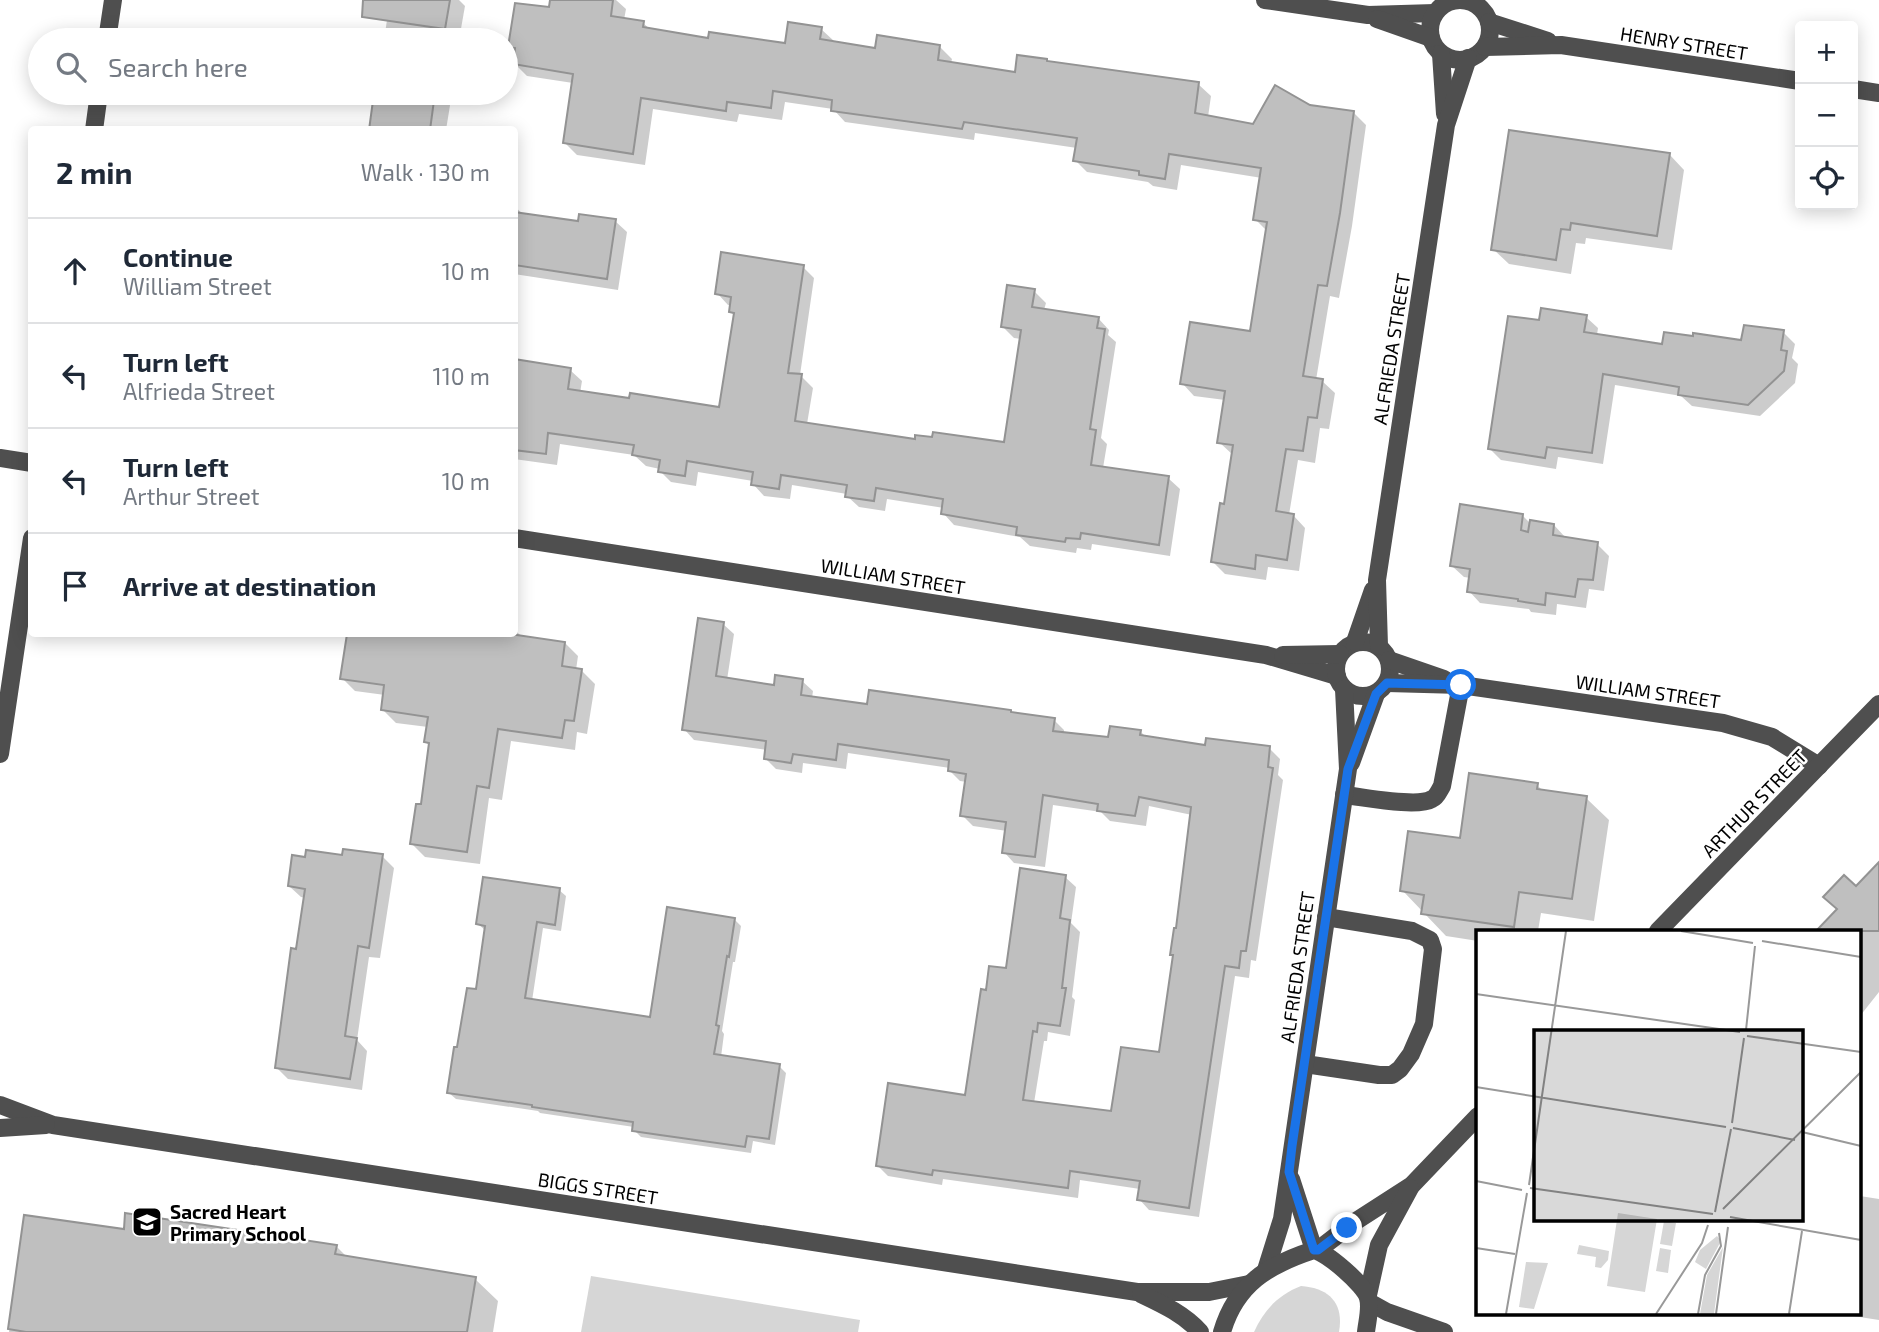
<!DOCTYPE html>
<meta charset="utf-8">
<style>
:root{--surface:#fff;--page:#f6f6f7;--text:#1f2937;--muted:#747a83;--line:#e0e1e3}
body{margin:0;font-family:"Exo 2",sans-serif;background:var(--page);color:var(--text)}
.controls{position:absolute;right:21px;top:21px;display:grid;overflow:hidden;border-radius:7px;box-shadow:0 4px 18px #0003}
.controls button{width:63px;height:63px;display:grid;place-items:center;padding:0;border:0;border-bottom:2px solid var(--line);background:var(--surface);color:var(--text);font:35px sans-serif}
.stop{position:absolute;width:21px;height:21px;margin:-16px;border:5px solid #1a73e8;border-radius:50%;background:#fff}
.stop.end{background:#1a73e8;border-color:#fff;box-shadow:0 2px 7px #0008}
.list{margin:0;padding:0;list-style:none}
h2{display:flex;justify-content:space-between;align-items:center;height:91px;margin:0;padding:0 28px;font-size:30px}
h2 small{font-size:23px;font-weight:400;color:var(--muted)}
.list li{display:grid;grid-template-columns:46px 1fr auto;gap:21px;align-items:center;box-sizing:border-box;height:105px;padding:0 28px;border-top:2px solid var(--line)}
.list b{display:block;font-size:26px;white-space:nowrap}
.list p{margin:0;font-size:23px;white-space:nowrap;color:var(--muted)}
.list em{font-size:23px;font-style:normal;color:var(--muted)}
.icon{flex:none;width:38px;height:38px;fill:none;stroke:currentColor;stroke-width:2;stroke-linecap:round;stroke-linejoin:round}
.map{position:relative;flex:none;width:1879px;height:1332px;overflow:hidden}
.search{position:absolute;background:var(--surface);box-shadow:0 4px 18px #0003;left:28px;top:28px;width:490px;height:77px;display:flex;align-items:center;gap:18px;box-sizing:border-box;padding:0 24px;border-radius:38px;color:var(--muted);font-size:26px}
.panel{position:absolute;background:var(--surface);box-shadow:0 4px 18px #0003;left:28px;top:126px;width:490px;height:511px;border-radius:7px}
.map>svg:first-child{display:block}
.grass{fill:#d6d6d6}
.shadow{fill:#0003}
.building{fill:#bfbfbf;stroke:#939393;stroke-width:2}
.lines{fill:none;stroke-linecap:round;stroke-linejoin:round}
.minor{stroke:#4f4f4f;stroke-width:18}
.route{stroke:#1a73e8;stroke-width:9}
.labels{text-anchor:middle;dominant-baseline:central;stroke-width:5;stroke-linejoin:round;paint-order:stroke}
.street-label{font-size:19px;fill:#000;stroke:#fff}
.poi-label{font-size:19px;font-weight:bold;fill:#000;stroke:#fff;text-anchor:start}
.inset-road{fill:none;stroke:#999;stroke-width:2}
.view{fill:#000;fill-opacity:0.15;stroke:#000;stroke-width:3.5}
.inset-edge{fill:none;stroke:#000;stroke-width:3.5}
</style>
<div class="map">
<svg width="1879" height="1332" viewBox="0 0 1879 1332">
<rect width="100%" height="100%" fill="#fff"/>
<!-- grass -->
<g class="grass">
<polygon points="591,1276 860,1320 858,1332 581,1332"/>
<path d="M1301,1286c29,2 43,18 38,46h-85c10,-22 24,-37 47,-46z"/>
</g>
<!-- shadow -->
<g class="shadow">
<polygon points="390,0 459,0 465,6 459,40 384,40"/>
<polygon points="552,0 616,0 626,9 624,20 643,23 651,30 710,40 786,45 821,29 834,41 833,43 877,50 939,46 952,59 951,63 1016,74 1049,63 1198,84 1211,96 1208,117 1253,126 1309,107 1354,113 1366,125 1352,226 1339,298 1330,296 1316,380 1322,381 1335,393 1329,429 1320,428 1315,463 1298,460 1289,515 1293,515 1305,528 1299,571 1268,567 1266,580 1225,574 1213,562 1226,506 1233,455 1219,442 1225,400 1194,396 1182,383 1252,333 1267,231 1255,219 1262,178 1181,165 1177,190 1153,186 1148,182 1087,172 1075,160 1077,148 975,133 974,140 845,122 833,109 785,102 782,120 739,114 737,122 653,109 645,165 577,155 564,142 573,83 527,76 515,64 516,52 510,46 550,9"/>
<polygon points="376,93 452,93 446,130 370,130"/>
<polygon points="1669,154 1684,170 1672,250 1586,238 1585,244 1576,243 1571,274 1509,264 1493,249"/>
<polygon points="514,206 524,215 579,223 615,221 627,232 618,290 514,274"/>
<polygon points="803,267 814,278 800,375 813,388 807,424 916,441 1005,444 1021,339 1014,338 1003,327 1034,291 1046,303 1044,310 1098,318 1109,330 1108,335 1116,342 1101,438 1107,444 1103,468 1168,478 1180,489 1170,556 1092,544 1091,550 1077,548 1076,553 1030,546 1020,537 954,525 943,513 944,508 887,499 885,511 859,507 847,496 847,494 792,485 790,499 764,496 753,484 753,481 698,472 696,486 671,482 660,471 660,469 646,466 634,455 560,444 557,465 514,459 514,360 570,370 582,381 580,393 721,409 735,316 730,311 731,305 728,305 717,293"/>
<polygon points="1586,317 1598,328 1597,335 1663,346 1743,342 1783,332 1795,344 1792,358 1798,364 1795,383 1760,416 1692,406 1681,396 1615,385 1603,464 1558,457 1556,469 1501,460 1490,449 1541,322"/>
<polygon points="1522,515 1531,524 1554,525 1565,537 1597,544 1609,556 1604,591 1589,589 1586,608 1557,604 1556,615 1531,612 1529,609 1480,603 1469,591 1471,578 1464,577 1452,566"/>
<polygon points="723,624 734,634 727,680 775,687 802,681 813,691 812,698 869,706 1010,711 1013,714 1054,720 1064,730 1064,734 1109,739 1140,731 1147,738 1207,747 1269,748 1280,759 1278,775 1283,780 1256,961 1251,960 1249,978 1235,976 1199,1217 1149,1210 1139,1199 1140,1189 1080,1180 1078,1198 943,1179 942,1185 888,1176 877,1165 966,1097 987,992 1008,970 1065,877 1076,887 1071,923 1080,932 1072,997 1075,1000 1070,1036 1048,1032 1047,1041 1044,1041 1034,1103 1113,1113 1160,1054 1192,815 1149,806 1146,826 1110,821 1101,812 1053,805 1045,867 1014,863 1004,852 1007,831 973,826 962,815 967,782 960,781 950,771 950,768 848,753 846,769 803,763 802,773 776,769 765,758 767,750 694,740 684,729"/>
<polygon points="514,629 522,637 565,643 578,656 576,670 582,671 595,684 587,734 577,732 575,750 511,741 502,800 489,798 480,864 425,857 412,844 422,806 430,746 426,742 428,727 396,723 383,710 385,695 355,691 342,678 348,634 514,634"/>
<polygon points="1537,785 1544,792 1586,798 1609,820 1594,921 1541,913 1538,931 1478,931 1478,941 1446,936 1402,890 1462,840"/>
<polygon points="382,856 394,868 380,958 369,957 357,1040 367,1051 362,1090 288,1079 277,1068 298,952 306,898 301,897 289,886 344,857"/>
<polygon points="1879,864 1879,992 1860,1016 1860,931 1819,931"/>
<polygon points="559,890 566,896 561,931 543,928 532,1001 651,1019 734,919 741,926 735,962 733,962 722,1031 724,1034 721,1057 779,1066 786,1073 775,1145 753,1141 751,1153 641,1137 634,1130 634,1127 540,1113 538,1111 456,1099 449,1093 459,1049 477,991 485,930 478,924"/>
<polygon points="1860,1196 1879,1199 1879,1320 1853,1316 1847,1313 1860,1313"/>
<polygon points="25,1217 125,1231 336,1246 348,1258 475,1279 498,1301 493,1332 9,1332"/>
</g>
<!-- building -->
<g class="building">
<polygon points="363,0 450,0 445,29 362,17"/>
<polygon points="550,0 613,0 611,16 644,21 643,27 708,38 709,32 785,43 788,22 822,27 820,39 875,48 877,35 940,45 938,60 1015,72 1017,55 1047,59 1047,61 1199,82 1195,113 1253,124 1275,85 1310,105 1354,111 1340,213 1327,286 1318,285 1303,376 1323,379 1317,418 1308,417 1303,451 1286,449 1276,511 1294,514 1287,560 1256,555 1255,569 1211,562 1220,503 1224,504 1233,445 1217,443 1225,391 1180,384 1190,322 1250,331 1267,222 1253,220 1261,168 1169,154 1165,179 1139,175 1139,171 1073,161 1077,138 964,122 962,129 831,111 832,100 773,91 771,108 727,102 726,111 641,98 633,154 563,143 573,74 513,64 515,48 508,47 515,3 549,7"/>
<polygon points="374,93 435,93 430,130 369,130"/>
<polygon points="1509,130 1670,153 1657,236 1571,223 1570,230 1561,229 1556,260 1491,250"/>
<polygon points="514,212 578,221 579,214 616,219 607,279 514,265"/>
<polygon points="721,252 804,265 788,373 802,374 795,421 915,439 915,435 932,437 933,432 1004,442 1021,330 1001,327 1007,285 1035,289 1032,307 1099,317 1097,328 1105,329 1090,429 1096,430 1091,465 1169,476 1159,545 1081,533 1080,539 1066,538 1065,542 1016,535 1017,527 941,514 943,499 876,488 874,501 845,497 847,485 781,475 779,489 751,485 753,472 687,461 685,476 658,472 660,460 632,455 634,445 548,433 546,454 514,450 514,359 571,368 568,389 629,398 630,393 719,407 734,313 729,312 731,297 715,294"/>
<polygon points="1541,308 1587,315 1584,332 1662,344 1664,332 1693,336 1693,333 1741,340 1744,325 1784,330 1781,350 1787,351 1784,371 1748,405 1678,395 1679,387 1603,374 1592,453 1547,447 1545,458 1488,449 1508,316 1539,320"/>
<polygon points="1460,504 1523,514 1521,530 1528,532 1530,520 1554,524 1553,535 1598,542 1593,580 1578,579 1575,597 1546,593 1545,605 1518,601 1518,599 1467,592 1470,569 1450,566"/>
<polygon points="698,618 724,622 716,676 774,685 775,675 803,679 801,695 867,704 869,690 1011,710 1011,712 1055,718 1053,731 1108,737 1110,726 1141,730 1140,735 1205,745 1206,738 1270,746 1268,767 1273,768 1246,951 1241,951 1239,968 1225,966 1189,1208 1137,1200 1140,1181 1070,1171 1068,1188 933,1170 932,1175 876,1166 888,1083 965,1095 981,989 986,990 989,966 1006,968 1020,868 1066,875 1060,918 1070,920 1062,988 1066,988 1060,1026 1038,1023 1037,1032 1033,1031 1023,1100 1111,1111 1121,1047 1159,1052 1173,955 1170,955 1174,928 1176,928 1191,807 1139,797 1135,816 1097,811 1098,804 1043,795 1035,857 1002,853 1006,822 960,816 966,774 948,771 949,760 838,744 836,760 793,754 791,763 764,759 766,741 682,730"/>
<polygon points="347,634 510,634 565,642 562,666 582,669 574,721 565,720 562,738 498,729 489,788 477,786 467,852 410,844 416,804 421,804 429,743 424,742 428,717 381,710 384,685 340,679"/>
<polygon points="1469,773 1538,783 1537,789 1587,796 1572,899 1519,892 1514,927 1421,914 1424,895 1400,891 1408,831 1460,838"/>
<polygon points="343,849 383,854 369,948 358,946 345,1036 357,1038 350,1079 275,1068 291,948 296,949 305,889 288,886 292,855 305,857 306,850 342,855"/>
<polygon points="1879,862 1879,931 1816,931 1837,909 1823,897 1844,875 1856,886"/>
<polygon points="483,877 560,888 555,925 537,922 525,998 650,1017 667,907 735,918 729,957 727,956 716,1025 719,1026 714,1054 780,1064 769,1139 747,1136 745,1147 660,1135 632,1131 633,1122 532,1107 532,1105 447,1093 454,1047 457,1047 467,988 476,989 485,926 476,924"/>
<polygon points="125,1213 337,1245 335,1254 476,1277 467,1332 26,1332 8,1329 24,1215 124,1229"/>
</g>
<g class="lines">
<!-- minor -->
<g class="minor">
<polyline points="1265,0 1368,15 1435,13"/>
<circle cx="1460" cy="30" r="30"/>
<polyline points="1377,19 1431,38"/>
<polyline points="1489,22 1548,41"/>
<polyline points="107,40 113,0"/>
<polyline points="1485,47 1561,45 1800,81"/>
<polyline points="1441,54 1445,114"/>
<polyline points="1853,89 1879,93"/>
<polyline points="94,130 99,93"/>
<polyline points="0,458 32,463"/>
<polyline points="514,538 1266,655 1337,676"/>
<circle cx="1363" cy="669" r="27"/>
<polyline points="1355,642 1373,590"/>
<polyline points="1379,646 1377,580 1446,125 1468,58"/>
<polyline points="1283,655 1340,654"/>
<polyline points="1389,660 1444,679"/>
<polyline points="1387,683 1461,685 1723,723 1772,737 1819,766"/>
<polyline points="0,754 32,538"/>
<polyline points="1351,763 1376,694"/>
<path d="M1344,795c20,2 73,13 88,4 5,-2 7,-8 10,-13l19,-101"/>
<polyline points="1658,931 1879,704"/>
<polyline points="1305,1064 1379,1075 1392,1075 1400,1069 1411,1054 1424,1024 1433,949 1430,940 1412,931 1326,917"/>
<polyline points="0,1105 53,1125 1137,1292 1209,1292 1249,1284"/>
<polyline points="0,1128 46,1125"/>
<polyline points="1291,1179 1314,1250"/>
<polyline points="1318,1250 1353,1223 1412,1185 1478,1116"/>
<polyline points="1266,1270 1282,1219 1348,769 1344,689"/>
<path d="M1141,1294c21,10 43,20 59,38"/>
<polyline points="1368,1295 1379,1245 1410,1188"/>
<polyline points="1369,1302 1387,1312 1444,1332"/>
<path d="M1222,1332c14,-48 46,-67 92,-82 12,2 51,35 54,48 3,10 -1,24 -2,34"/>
</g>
</g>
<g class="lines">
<!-- route -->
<polyline class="route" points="1347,1228 1318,1250 1314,1250 1289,1172 1292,1146 1348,769 1376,694 1387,683 1461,685"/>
</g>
<!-- icons -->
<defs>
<g id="school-square" transform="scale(1.575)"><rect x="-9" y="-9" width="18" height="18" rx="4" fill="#000" stroke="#fff"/><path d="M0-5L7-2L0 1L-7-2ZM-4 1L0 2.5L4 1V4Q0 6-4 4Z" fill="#fff"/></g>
</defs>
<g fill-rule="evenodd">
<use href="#school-square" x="147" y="1222"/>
</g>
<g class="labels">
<!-- street labels -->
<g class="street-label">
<text transform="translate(1684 43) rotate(9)">HENRY STREET</text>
<text transform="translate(1391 349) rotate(-81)">ALFRIEDA STREET</text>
<text transform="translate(893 576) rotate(9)">WILLIAM STREET</text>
<text transform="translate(1648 691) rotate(8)">WILLIAM STREET</text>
<text transform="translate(1754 803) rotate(-46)">ARTHUR STREET</text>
<text transform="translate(1297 967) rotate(-82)">ALFRIEDA STREET</text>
<text transform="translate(598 1188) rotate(9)">BIGGS STREET</text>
</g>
<!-- poi labels -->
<g class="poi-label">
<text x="170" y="1211">Sacred Heart<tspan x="170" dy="22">Primary School</tspan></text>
</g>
</g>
<!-- overview -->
<g transform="translate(1476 930)">
<rect width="385" height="385" fill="#fff"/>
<path d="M142,283l39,6 -12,73 -38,-6zM188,291l12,2 -4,23 -12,-2zM103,315l30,6 -1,9 -7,8 -6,-1 1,-10 -19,-3zM247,317l-9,67h-14l7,-39zM184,318l11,2 -3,23 -12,-2zM50,332l22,1 -14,46 -15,-2z" fill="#d6d6d6"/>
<path d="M241,306l4,5 -15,28 -11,-7 5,-12z" fill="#d6d6d6"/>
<path class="inset-road" d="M205,1l72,12M286,11l99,16M0,64l264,38M270,100l9,-84M271,106l114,16M0,157l250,40M256,193l12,-85M257,198l62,12M326,202l59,14M0,251l46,9M53,255l37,-254M54,258l183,26M247,279l138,-137M239,282l16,-83M254,287l131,23M0,318l39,6M30,384l21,-121M180,384l46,-71 6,-18M222,384l7,-39 16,-29 -2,-13M240,384l12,-87M313,384l13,-83"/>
<path class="view" d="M58,100h269v191h-269z"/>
<rect width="385" height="385" class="inset-edge"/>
</g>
</svg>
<div class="controls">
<button>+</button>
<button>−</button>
<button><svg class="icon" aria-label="locate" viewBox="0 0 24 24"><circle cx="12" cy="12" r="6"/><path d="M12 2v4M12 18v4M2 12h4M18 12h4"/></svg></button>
</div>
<div class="stop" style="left:1461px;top:685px"></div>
<div class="stop end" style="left:1347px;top:1228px"></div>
<div class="search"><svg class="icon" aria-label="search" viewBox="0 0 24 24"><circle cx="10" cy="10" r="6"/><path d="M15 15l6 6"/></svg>Search here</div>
<section class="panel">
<h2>2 min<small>Walk · 130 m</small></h2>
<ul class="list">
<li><svg class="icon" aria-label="ahead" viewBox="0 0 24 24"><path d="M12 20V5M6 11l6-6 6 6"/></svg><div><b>Continue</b><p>William Street</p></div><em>10 m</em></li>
<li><svg class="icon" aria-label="left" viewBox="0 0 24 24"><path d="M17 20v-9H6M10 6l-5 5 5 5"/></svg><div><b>Turn left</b><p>Alfrieda Street</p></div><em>110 m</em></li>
<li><svg class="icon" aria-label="left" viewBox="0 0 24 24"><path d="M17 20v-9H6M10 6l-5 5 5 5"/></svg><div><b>Turn left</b><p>Arthur Street</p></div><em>10 m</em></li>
<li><svg class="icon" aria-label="arrive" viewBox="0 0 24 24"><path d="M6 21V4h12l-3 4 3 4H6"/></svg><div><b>Arrive at destination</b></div></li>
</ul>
</section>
</div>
